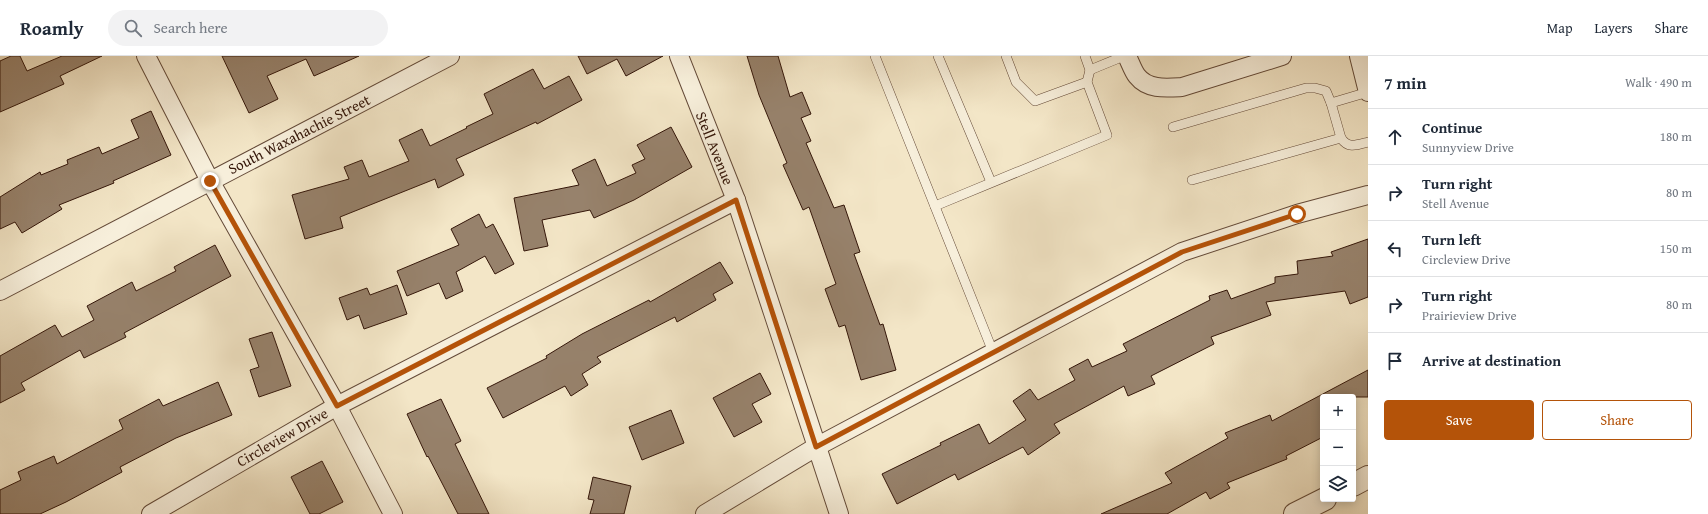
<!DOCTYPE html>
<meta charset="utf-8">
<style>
:root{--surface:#fff;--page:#f2f2f3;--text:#1f2937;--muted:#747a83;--line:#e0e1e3;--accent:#b45309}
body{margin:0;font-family:"Gentium Book Plus",serif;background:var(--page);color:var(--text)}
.controls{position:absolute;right:12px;bottom:12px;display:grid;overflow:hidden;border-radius:4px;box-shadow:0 2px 10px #0003}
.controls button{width:36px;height:36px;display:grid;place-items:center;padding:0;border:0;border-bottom:1px solid var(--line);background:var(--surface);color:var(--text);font:20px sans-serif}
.stop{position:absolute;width:12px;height:12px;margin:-9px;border:3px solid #b45309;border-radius:50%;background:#fff}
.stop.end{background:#b45309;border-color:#fff;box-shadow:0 1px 4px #0008}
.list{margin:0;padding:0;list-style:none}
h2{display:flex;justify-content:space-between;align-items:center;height:52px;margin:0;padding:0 16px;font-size:17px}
h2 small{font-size:13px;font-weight:400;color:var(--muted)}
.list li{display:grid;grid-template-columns:26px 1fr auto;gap:12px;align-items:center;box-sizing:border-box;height:56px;padding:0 16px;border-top:1px solid var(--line)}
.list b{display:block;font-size:15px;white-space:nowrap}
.list p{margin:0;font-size:13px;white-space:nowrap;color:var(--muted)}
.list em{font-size:13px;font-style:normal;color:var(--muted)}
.actions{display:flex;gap:8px;padding:12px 16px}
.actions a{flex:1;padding:9px 0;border:1px solid var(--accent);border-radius:4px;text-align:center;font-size:14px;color:var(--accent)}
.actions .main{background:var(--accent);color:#fff}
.icon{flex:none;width:22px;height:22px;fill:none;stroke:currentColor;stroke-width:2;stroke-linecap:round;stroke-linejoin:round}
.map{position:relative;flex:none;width:1368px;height:458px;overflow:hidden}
header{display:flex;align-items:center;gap:24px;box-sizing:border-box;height:56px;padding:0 20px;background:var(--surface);border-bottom:1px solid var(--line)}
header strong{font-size:19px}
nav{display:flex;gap:22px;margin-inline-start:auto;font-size:14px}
.search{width:280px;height:36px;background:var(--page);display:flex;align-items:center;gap:10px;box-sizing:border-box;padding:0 14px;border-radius:22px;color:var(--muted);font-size:15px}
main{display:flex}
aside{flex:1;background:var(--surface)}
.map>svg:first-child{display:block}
.building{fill:#97826c;stroke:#341609}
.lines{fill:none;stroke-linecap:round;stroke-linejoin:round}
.service-casing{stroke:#644a38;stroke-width:10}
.minor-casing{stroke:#644a38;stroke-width:20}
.tertiary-casing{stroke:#644a38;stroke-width:24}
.service{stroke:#f7efdb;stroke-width:9}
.minor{stroke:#f7efdb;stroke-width:18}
.tertiary{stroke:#f7efdb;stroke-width:22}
.route{stroke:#b45309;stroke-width:5}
.labels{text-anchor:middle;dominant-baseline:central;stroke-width:3.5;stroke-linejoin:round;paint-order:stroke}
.street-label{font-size:15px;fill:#341609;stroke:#f7efdb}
</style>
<header>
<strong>Roamly</strong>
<div class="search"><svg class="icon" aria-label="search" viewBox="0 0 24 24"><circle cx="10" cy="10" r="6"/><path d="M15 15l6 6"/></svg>Search here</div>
<nav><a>Map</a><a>Layers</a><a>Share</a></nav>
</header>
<main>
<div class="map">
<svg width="1368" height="458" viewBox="0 0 1368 458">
<rect width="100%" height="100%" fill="#f3e6c7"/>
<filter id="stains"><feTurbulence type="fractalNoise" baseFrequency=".005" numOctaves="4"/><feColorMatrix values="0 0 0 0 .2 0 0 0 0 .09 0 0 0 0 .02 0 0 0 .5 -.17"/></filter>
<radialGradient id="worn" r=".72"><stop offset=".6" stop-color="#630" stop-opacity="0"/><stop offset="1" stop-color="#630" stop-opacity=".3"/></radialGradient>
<!-- building -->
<g class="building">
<polygon points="11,0 20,0 27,15 62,0 102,0 60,20 64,28 0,56 0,5"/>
<polygon points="222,0 359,0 314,20 306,3 267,20 278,43 249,57"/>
<polygon points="578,0 663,0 626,20 617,3 587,18"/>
<polygon points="747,0 778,0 790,41 802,36 811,58 801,62 811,85 806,87 834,152 844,149 860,196 854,198 880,269 883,268 896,314 861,324 845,269 839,271 825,233 836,228 809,151 803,154 783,109 787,107 759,39"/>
<polygon points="533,13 544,33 569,20 582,44 537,68 536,66 456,103 464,119 438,132 435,123 340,161 343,172 305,183 292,139 349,123 344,111 362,104 369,121 409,105 399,84 422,73 430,90 467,72 466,71 493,58 484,38"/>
<polygon points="151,55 171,99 113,125 114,127 59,149 62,153 22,177 15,166 0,173 0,141 40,116 41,119 68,108 67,104 99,91 102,98 139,82 131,64"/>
<polygon points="671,71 692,111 634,144 594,162 590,154 542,164 548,190 524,195 514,142 579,129 572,114 595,103 607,130 636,117 632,109 645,103 637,89"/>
<polygon points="479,158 486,172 493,168 514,208 495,218 485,200 456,216 463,235 446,243 439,227 407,240 397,215 459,189 451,173"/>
<polygon points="1368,183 1368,241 1350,248 1345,235 1266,246 1271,259 1211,281 1214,288 1151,320 1155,328 1128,340 1124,330 1054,368 1060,377 1028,399 1023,391 958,424 955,418 897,448 882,418 941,389 940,387 979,368 989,388 1026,364 1013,345 1030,333 1038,344 1075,324 1069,313 1088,303 1092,311 1127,295 1123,288 1210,244 1209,240 1227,234 1231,243 1275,227 1275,221 1298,218 1297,205 1333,200 1331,196"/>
<polygon points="215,189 231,220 124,277 126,281 84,302 80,294 21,327 25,334 0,347 0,300 55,269 62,281 94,264 87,250 132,226 136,235 176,215 174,211"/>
<polygon points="720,206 733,227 713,238 716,244 677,266 675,261 597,301 601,306 582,318 588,329 571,340 565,330 503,362 487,332 547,302 546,300 582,278 649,244 650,246"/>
<polygon points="397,229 407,258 364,273 359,259 347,264 339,242 367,232 370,239"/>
<polygon points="272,276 291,330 259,341 250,314 259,311 249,283"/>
<polygon points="1368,314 1368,341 1323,341 1323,381 1286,400 1287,403 1227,427 1230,432 1210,443 1206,436 1167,458 1101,458 1172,427 1165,417 1228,382 1225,377 1270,359 1272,365"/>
<polygon points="760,317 771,338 752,348 762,366 734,381 713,342"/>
<polygon points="218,326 232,359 176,382 120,411 122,416 66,446 40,458 0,458 0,434 21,424 18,416 54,400 57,408 123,373 119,364 159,343 163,350"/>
<polygon points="441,343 461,385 455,388 489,458 458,458 428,400 427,401 407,358"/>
<polygon points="671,354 684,387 642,404 629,371"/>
<polygon points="322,405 343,446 319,458 310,458 291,421"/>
<polygon points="593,421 631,430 624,458 590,458 594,444 588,443"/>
</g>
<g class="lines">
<!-- service casing -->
<g class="service-casing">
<g id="service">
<polyline points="875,0 993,296"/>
<polyline points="938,0 991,126"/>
<polyline points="1006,0 1016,26 1035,45 1087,26"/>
<polyline points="1085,0 1090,14 1124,0"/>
<path d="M1331,47l10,35c7,11 16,7 27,4"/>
<polyline points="1173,71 1306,32 1315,32 1326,35 1331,47 1368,36"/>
<polyline points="1192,124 1341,82"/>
<polyline points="935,150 1107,79 1087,26 1090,14"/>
</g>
</g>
<!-- minor casing -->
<g class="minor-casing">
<g id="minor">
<polyline points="146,0 210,125 337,350 393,458"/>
<polyline points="679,0 736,144 839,458"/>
<path d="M1127,0c3,6 6,15 10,20 11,14 29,12 45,11l100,-31"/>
<polyline points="1359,0 1368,36"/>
<polyline points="0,235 450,0"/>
<polyline points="151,458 337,350 736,144"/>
<polyline points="705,458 816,391 1182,196 1297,158 1368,139"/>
</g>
</g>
<!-- tertiary casing -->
<g class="tertiary-casing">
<g id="tertiary">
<polyline points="1353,429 1368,421"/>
<polyline points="1295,458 1325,443"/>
</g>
</g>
<!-- service -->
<use href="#service" class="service"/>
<!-- minor -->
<use href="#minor" class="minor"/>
<!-- tertiary -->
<use href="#tertiary" class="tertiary"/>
</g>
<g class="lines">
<!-- route -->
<polyline class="route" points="210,125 337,350 736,144 816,391 1182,196 1297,158"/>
</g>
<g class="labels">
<!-- street labels -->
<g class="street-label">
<text transform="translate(299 78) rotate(-27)">South Waxahachie Street</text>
<text transform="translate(715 92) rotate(68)">Stell Avenue</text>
<text transform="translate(282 381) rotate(-30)">Circleview Drive</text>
</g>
</g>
<rect width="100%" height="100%" filter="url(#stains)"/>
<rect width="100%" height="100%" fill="url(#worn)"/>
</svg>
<div class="controls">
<button>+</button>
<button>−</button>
<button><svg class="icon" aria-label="layers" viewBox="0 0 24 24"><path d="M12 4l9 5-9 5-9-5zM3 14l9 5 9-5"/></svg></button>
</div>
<div class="stop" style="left:1297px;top:158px"></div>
<div class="stop end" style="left:210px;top:125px"></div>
</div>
<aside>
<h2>7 min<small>Walk · 490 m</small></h2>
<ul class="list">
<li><svg class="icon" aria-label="ahead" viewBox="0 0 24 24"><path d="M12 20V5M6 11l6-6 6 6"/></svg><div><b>Continue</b><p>Sunnyview Drive</p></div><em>180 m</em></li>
<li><svg class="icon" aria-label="right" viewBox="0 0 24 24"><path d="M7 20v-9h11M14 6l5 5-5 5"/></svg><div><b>Turn right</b><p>Stell Avenue</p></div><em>80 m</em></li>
<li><svg class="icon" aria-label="left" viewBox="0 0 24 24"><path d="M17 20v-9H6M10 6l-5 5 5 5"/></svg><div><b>Turn left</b><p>Circleview Drive</p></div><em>150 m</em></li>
<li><svg class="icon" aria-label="right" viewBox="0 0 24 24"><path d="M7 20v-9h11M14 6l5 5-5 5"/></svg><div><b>Turn right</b><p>Prairieview Drive</p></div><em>80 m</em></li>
<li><svg class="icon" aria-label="arrive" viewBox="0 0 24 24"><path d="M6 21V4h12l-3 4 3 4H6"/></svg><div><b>Arrive at destination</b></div></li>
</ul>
<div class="actions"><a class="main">Save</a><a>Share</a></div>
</aside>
</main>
